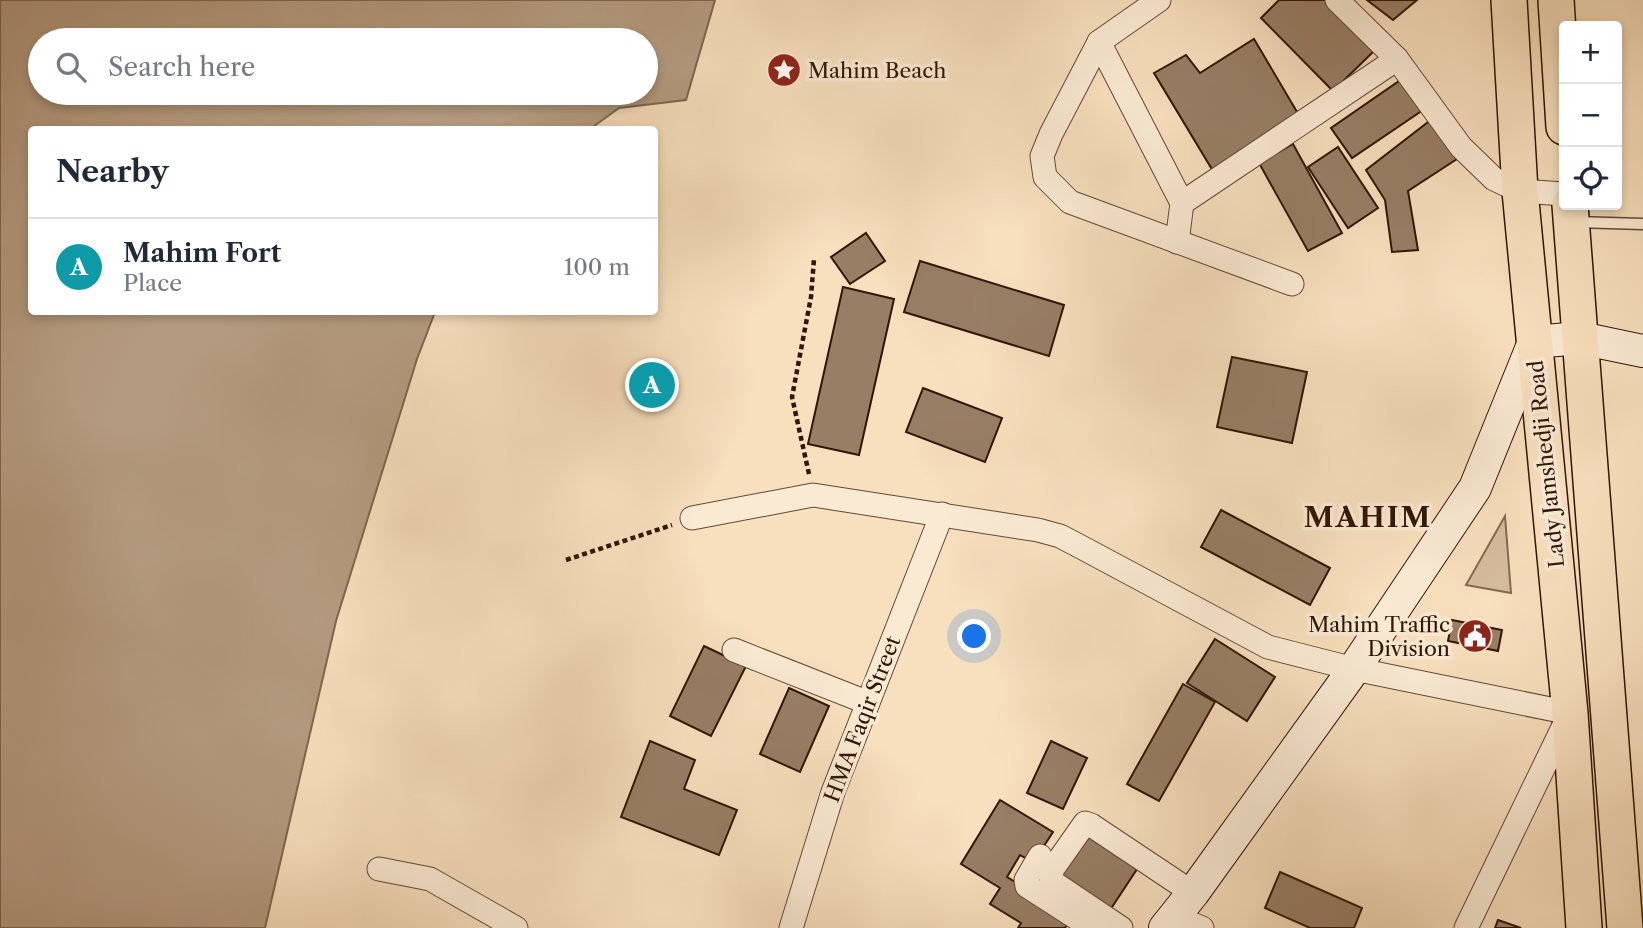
<!DOCTYPE html>
<meta charset="utf-8">
<style>
:root{--surface:#fff;--page:#f6f6f7;--text:#1f2937;--muted:#747a83;--line:#e0e1e3;--accent:#8f2418}
body{margin:0;font-family:"Libre Caslon Text",serif;background:var(--page);color:var(--text)}
.controls{position:absolute;right:21px;top:21px;display:grid;overflow:hidden;border-radius:7px;box-shadow:0 4px 10px #0003}
.controls button{width:63px;height:63px;display:grid;place-items:center;padding:0;border:0;border-bottom:2px solid var(--line);background:var(--surface);color:var(--text);font:35px sans-serif}
.you{position:absolute;left:975px;top:637px;width:24px;height:24px;margin:-18px;border:5px solid #fff;border-radius:50%;background:#1a73e8;box-shadow:0 0 0 10px #1a73e833}
.badge{display:grid;place-items:center;width:46px;height:46px;border-radius:50%;background:var(--accent);color:#fff;font-size:23px;font-weight:700}
.pin{position:absolute;translate:-50% -50%;border:4px solid #fff;box-shadow:0 2px 7px #0006}
.list{margin:0;padding:0;list-style:none}
h2{display:flex;justify-content:space-between;align-items:center;height:91px;margin:0;padding:0 28px;font-size:30px}
h2 small{font-size:23px;font-weight:400;color:var(--muted)}
.list li{display:grid;grid-template-columns:46px 1fr auto;gap:21px;align-items:center;box-sizing:border-box;height:98px;padding:0 28px;border-top:2px solid var(--line)}
.list b{display:block;font-size:26px;white-space:nowrap}
.list p{margin:0;font-size:23px;white-space:nowrap;color:var(--muted)}
.list em{font-size:23px;font-style:normal;color:var(--muted)}
.icon{flex:none;width:38px;height:38px;fill:none;stroke:currentColor;stroke-width:2;stroke-linecap:round;stroke-linejoin:round}
.map{position:relative;flex:none;width:1643px;height:928px;overflow:hidden}
.search{position:absolute;background:var(--surface);box-shadow:0 4px 10px #0003;left:28px;top:28px;width:630px;height:77px;display:flex;align-items:center;gap:18px;box-sizing:border-box;padding:0 24px;border-radius:38px;color:var(--muted);font-size:26px}
.panel{position:absolute;background:var(--surface);box-shadow:0 4px 10px #0003;left:28px;top:126px;width:630px;height:189px;border-radius:7px}
.map>svg:first-child{display:block}
.green{fill:#d6bd9e;stroke:#846952;stroke-width:2}
.water{fill:#b49a7f;stroke:#80654f;stroke-width:2;fill-rule:evenodd}
.building{fill:#987e65;stroke:#311506;stroke-width:2}
.lines{fill:none;stroke-linecap:round;stroke-linejoin:round}
.lane-casing{stroke:#634834;stroke-width:13}
.street-casing{stroke:#634834;stroke-width:25}
.secondary-casing{stroke:#311506;stroke-width:34}
.primary-casing{stroke:#311506;stroke-width:38}
.path{stroke:#311506;stroke-width:4.5;stroke-dasharray:5 3.5;stroke-linecap:butt}
.lane{stroke:#faead4;stroke-width:10}
.street{stroke:#faead4;stroke-width:23}
.secondary{stroke:#faead4;stroke-width:32}
.primary{stroke:#f8dfbd;stroke-width:35}
.labels{text-anchor:middle;dominant-baseline:central;stroke-width:7;stroke-linejoin:round;paint-order:stroke}
.poi-label{font-size:21px;fill:#311506;stroke:#faead4;text-anchor:start}
.street-label{font-size:21px;fill:#311506;stroke:#faead4}
.district-label{font-size:28px;font-weight:bold;letter-spacing:2px;fill:#311506;stroke:#faead4}
</style>
<div class="map">
<svg width="1643" height="928" viewBox="0 0 1643 928">
<rect width="100%" height="100%" fill="#f8dfbd"/>
<filter id="stains"><feTurbulence type="fractalNoise" baseFrequency=".00286" numOctaves="4"/><feColorMatrix values="0 0 0 0 .2 0 0 0 0 .09 0 0 0 0 .02 0 0 0 .5 -.17"/></filter>
<radialGradient id="worn" r=".72"><stop offset=".6" stop-color="#630" stop-opacity="0"/><stop offset="1" stop-color="#630" stop-opacity=".3"/></radialGradient>
<!-- green -->
<polygon class="green" points="1505,516 1511,593 1466,585"/>
<!-- water -->
<path class="water" d="M0,0h715l-29,100 -67,8 -29,21 -558,1v182h403l-18,47 -81,262 -71,307h-265zM40,40h606v53h-606z"/>
<!-- building -->
<g class="building">
<polygon points="1279,0 1326,0 1375,50 1333,91 1261,18"/>
<polygon points="1367,0 1417,0 1393,20"/>
<polygon points="1254,39 1300,117 1213,171 1154,73 1186,55 1200,73"/>
<polygon points="1402,79 1423,110 1352,158 1331,128"/>
<polygon points="1432,119 1457,159 1408,191 1418,250 1392,252 1385,200 1366,170"/>
<polygon points="1293,144 1342,233 1308,251 1259,163"/>
<polygon points="1338,147 1378,208 1348,228 1308,167"/>
<polygon points="866,233 885,261 850,284 831,257"/>
<polygon points="920,261 1064,305 1049,356 904,312"/>
<polygon points="843,287 894,299 859,455 808,444"/>
<polygon points="1232,357 1307,372 1292,443 1217,427"/>
<polygon points="923,388 1002,418 985,462 906,432"/>
<polygon points="1221,510 1330,568 1310,605 1201,547"/>
<polygon points="1452,620 1502,630 1498,651 1448,641"/>
<polygon points="1215,639 1275,677 1247,721 1187,683"/>
<polygon points="704,646 746,666 711,736 670,716"/>
<polygon points="1183,684 1215,702 1159,801 1127,784"/>
<polygon points="789,688 829,706 800,772 760,754"/>
<polygon points="650,741 695,760 684,789 737,810 719,855 621,817"/>
<polygon points="1051,741 1087,758 1063,809 1027,793"/>
<polygon points="1000,800 1053,832 1040,852 1027,859 1020,855 1007,877 1072,916 1065,928 1018,928 1021,923 990,904 1000,888 961,864"/>
<polygon points="1089,829 1141,863 1110,910 1058,876"/>
<polygon points="1280,872 1362,908 1354,928 1310,928 1265,908"/>
<polygon points="1498,920 1521,928 1495,928"/>
</g>
<g class="lines">
<!-- lane casing -->
<g class="lane-casing">
<polyline id="lane" points="1575,222 1643,224"/>
</g>
<!-- street casing -->
<g class="street-casing">
<g id="street">
<polyline points="1159,0 1099,42 1051,134 1042,156 1045,177 1070,202 1292,284"/>
<polyline points="1337,0 1397,59 1461,147 1494,179 1520,191 1564,194"/>
<polyline points="1099,42 1182,203 1177,242"/>
<polyline points="1182,203 1397,59"/>
<polyline points="692,518 813,495 1038,530 1060,536 1081,547 1268,647 1354,669 1570,713 1466,928"/>
<polyline points="734,650 866,702"/>
<polyline points="1040,856 1026,880 1027,886 1092,928"/>
<polyline points="379,869 430,879 516,928"/>
<polyline points="1173,916 1202,928"/>
<polyline points="791,928 833,792 942,514"/>
<polyline points="1121,928 1051,881 1052,870 1085,823 1091,825 1193,893"/>
</g>
</g>
<!-- secondary casing -->
<g class="secondary-casing">
<polyline id="secondary" points="1165,928 1193,893 1354,669 1475,488 1534,342 1580,338 1643,351"/>
</g>
<!-- primary casing -->
<g class="primary-casing">
<g id="primary">
<polyline points="1509,0 1520,191 1570,713 1584,928"/>
<polyline points="1556,0 1564,127"/>
<polyline points="1570,205 1625,928"/>
</g>
</g>
<!-- path -->
<g class="path">
<polyline points="809,474 792,397 811,297 814,259"/>
<polyline points="566,560 672,525"/>
</g>
<!-- lane -->
<use href="#lane" class="lane"/>
<!-- street -->
<use href="#street" class="street"/>
<!-- secondary -->
<use href="#secondary" class="secondary"/>
<!-- primary -->
<use href="#primary" class="primary"/>
</g>
<!-- icons -->
<defs>
<g id="sight-disc" transform="scale(1.75)"><circle r="9.5" fill="#8f2418" stroke="#faead4"/><path d="M0-6L1.8-2.2L6-1.7L2.9 1.2L3.7 5.4L0 3.3L-3.7 5.4L-2.9 1.2L-6-1.7L-1.8-2.2Z" fill="#fff"/></g>
<g id="civic-disc" transform="scale(1.75)"><circle r="9.5" fill="#8f2418" stroke="#faead4"/><path d="M-.6-6.5H3V-4.5H.6V-3L4-1V1h2V6H-6V1h2V-1L-.6-3ZM-1.2 2.5V6h2.4V2.5Z" fill="#fff"/></g>
</defs>
<g fill-rule="evenodd">
<use href="#sight-disc" x="784" y="70"/>
<use href="#civic-disc" x="1475" y="636"/>
</g>
<g class="labels">
<!-- poi labels -->
<g class="poi-label">
<text x="808" y="70">Mahim Beach</text>
<text x="1450" y="624" text-anchor="end">Mahim Traffic<tspan x="1450" dy="24">Division</tspan></text>
</g>
<!-- street labels -->
<g class="street-label">
<text transform="translate(1546 464) rotate(-96)">Lady Jamshedji Road</text>
<text transform="translate(862 719) rotate(-69)">HMA Faqir Street</text>
</g>
<!-- district labels -->
<g class="district-label">
<text x="1368" y="517">MAHIM</text>
</g>
</g>
<rect width="100%" height="100%" filter="url(#stains)"/>
<rect width="100%" height="100%" fill="url(#worn)"/>
</svg>
<div class="controls">
<button>+</button>
<button>−</button>
<button><svg class="icon" aria-label="locate" viewBox="0 0 24 24"><circle cx="12" cy="12" r="6"/><path d="M12 2v4M12 18v4M2 12h4M18 12h4"/></svg></button>
</div>
<div class="you"></div>
<div class="pin badge" style="left:652px;top:385px;background:#0f9aa8">A</div>
<div class="search"><svg class="icon" aria-label="search" viewBox="0 0 24 24"><circle cx="10" cy="10" r="6"/><path d="M15 15l6 6"/></svg>Search here</div>
<section class="panel">
<h2>Nearby<small></small></h2>
<ul class="list">
<li><span class="badge" style="background:#0f9aa8">A</span><div><b>Mahim Fort</b><p>Place</p></div><em>100 m</em></li>
</ul>
</section>
</div>
